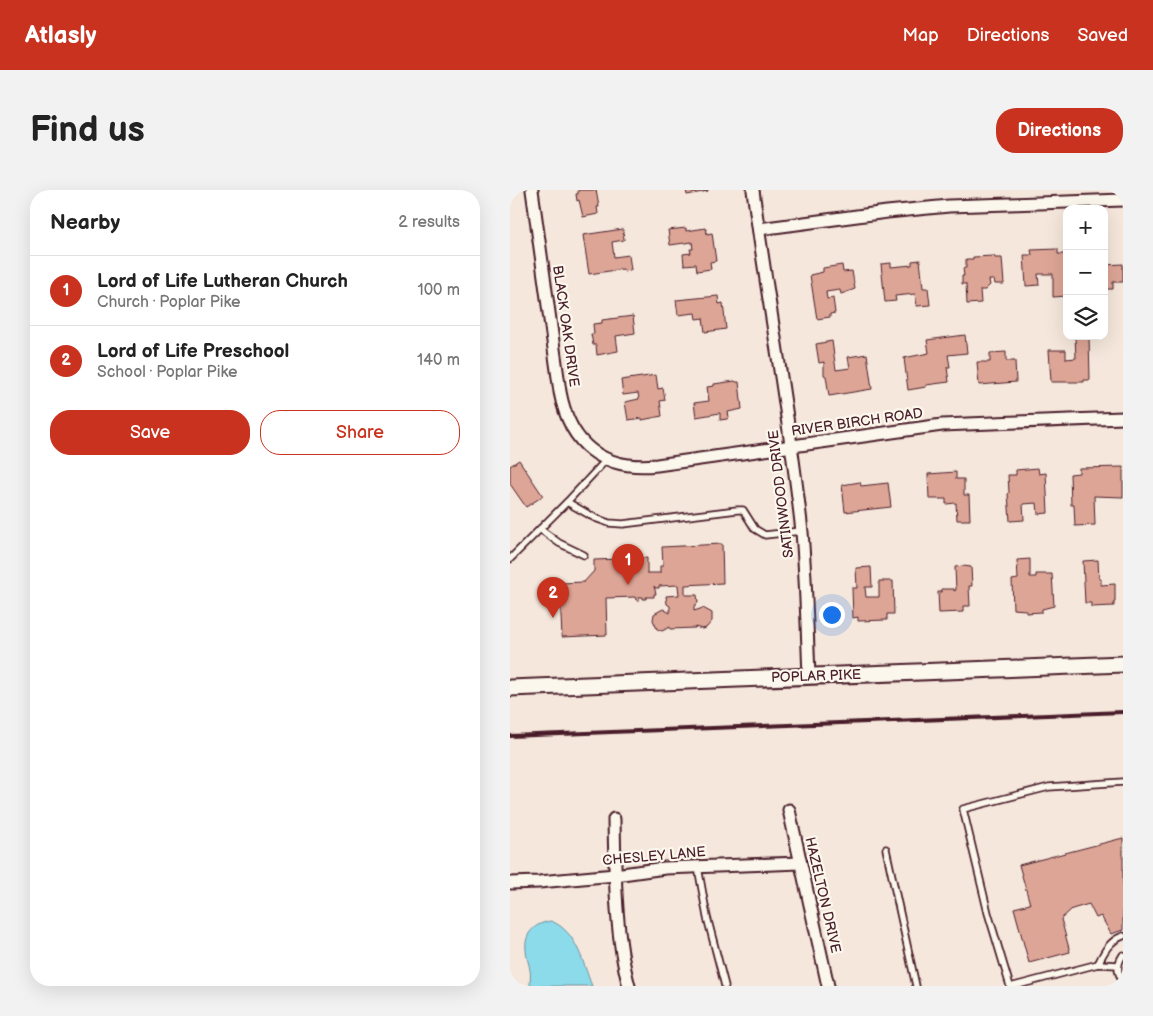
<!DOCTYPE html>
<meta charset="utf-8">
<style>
:root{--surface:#fff;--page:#f2f2f2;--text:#222;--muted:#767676;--line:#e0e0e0;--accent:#c8321e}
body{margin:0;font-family:"Balsamiq Sans",sans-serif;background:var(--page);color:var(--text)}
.controls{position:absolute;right:15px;top:15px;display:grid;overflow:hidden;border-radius:10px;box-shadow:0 5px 20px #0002}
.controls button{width:45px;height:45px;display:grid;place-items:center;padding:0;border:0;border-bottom:1px solid var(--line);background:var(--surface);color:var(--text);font:25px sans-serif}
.you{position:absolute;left:321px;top:424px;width:18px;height:18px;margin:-12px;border:4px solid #fff;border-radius:50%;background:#1a73e8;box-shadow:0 0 0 8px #1a73e833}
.badge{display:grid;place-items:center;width:32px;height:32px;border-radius:50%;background:var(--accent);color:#fff;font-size:16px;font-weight:700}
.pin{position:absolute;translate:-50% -41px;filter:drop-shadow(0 1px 2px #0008)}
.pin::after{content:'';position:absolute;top:26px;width:18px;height:15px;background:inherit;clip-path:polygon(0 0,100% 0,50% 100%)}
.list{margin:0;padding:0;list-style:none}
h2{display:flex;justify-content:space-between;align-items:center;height:65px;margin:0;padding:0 20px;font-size:21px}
h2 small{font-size:16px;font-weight:400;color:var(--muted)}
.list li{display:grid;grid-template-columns:32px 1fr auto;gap:15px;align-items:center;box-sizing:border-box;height:70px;padding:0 20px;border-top:1px solid var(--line)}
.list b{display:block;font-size:19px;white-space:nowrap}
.list p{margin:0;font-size:16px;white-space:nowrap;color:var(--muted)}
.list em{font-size:16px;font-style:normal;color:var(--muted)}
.actions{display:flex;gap:10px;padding:15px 20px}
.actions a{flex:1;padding:11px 0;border:1px solid var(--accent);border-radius:20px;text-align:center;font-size:18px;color:var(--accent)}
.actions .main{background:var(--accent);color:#fff}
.icon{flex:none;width:28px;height:28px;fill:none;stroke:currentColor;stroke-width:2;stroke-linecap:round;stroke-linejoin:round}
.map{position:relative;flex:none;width:613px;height:796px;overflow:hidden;border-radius:20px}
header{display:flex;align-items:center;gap:30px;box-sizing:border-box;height:70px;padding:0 25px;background:var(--accent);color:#fff}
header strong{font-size:24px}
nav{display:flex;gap:28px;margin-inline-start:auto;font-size:18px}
.intro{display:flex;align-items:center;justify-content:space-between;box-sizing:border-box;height:120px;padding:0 30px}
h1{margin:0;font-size:35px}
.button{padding:12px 22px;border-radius:20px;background:var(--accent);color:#fff;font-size:18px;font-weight:700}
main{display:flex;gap:30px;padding:0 30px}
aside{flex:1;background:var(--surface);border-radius:20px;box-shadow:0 5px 20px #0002}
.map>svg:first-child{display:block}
.water{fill:#8cdbea;stroke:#72909e}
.building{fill:#dda596;stroke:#4a1f2b}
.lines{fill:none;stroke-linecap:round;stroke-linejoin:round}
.service-casing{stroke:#4a1f2b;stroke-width:9}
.minor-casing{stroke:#4a1f2b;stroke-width:15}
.secondary-casing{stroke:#4a1f2b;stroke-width:19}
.service{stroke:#fbf7ec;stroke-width:5.5}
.minor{stroke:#fbf7ec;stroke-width:11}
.secondary{stroke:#fbf7ec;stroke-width:15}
.rail{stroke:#4a1f2b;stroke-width:4}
.labels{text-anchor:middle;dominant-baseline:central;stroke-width:4.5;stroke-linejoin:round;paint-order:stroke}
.street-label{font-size:14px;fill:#4a1f2b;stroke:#fbf7ec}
</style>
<header>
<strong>Atlasly</strong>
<nav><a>Map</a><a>Directions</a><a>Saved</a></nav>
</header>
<div class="intro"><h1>Find us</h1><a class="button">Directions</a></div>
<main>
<aside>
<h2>Nearby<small>2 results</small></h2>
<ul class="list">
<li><span class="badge">1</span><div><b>Lord of Life Lutheran Church</b><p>Church · Poplar Pike</p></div><em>100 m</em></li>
<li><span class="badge">2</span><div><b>Lord of Life Preschool</b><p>School · Poplar Pike</p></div><em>140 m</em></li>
</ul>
<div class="actions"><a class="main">Save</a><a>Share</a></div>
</aside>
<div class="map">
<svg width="613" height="796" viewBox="0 0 613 796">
<rect width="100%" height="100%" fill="#f5e7db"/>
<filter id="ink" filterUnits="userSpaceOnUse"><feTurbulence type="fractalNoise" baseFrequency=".02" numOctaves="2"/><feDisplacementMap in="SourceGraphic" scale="10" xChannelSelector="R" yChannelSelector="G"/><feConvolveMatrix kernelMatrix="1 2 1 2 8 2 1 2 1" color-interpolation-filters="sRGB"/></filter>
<g filter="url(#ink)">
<!-- water -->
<path class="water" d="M41,731c26,10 32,43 41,65h-62c0,-5 1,-11 0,-16 -1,-7 -4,-13 -4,-20 -2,-17 9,-27 25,-29z"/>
<!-- building -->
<g class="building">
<polygon points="68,0 86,0 89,17 87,17 88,24 73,27 69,10 67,11 66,4 68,4"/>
<polygon points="176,0 198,0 198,1 177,5"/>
<polygon points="176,38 176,41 196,38 197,44 202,43 206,71 200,72 201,79 187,81 186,74 174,75 173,64 181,63 180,59 183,59 182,52 160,55 158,40"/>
<polygon points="113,39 114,50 102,52 104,67 119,65 121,80 114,81 113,79 79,84 73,45"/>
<polygon points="548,59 548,64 555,64 557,106 543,107 543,84 528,84 529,95 516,96 514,65 522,65 521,60"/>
<polygon points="484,66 485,68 492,68 494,94 485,94 484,90 479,90 480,95 475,100 470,100 471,113 457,114 456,94 452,94 452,86 454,86 453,78 456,78 456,69 463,69 463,67"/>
<polygon points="410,70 413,98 418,98 420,115 407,116 405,104 385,106 386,111 375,112 371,74 381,73 381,77 402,75 402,71"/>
<polygon points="613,74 613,92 603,92 603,99 594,99 594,75"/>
<polygon points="332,75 333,82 342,81 345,99 331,104 330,100 316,102 317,109 323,108 325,123 320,124 320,127 307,129 300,85 313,82 313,78"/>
<polygon points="208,106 209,114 213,113 216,139 195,142 193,128 186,129 185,123 168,125 166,110"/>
<polygon points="123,126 125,143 106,146 108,161 87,165 86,155 83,155 81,144 84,144 83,134 92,133 92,130"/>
<polygon points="455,145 457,163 438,165 440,177 437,177 439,192 416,195 416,197 398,200 394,168 419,163 417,150"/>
<polygon points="565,146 579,146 580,190 574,190 574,192 541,192 539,160 556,160 556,169 566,168"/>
<polygon points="322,151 326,180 340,178 338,167 357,164 362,199 319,206 316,186 314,185 314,172 309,173 306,154"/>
<polygon points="496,162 496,171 505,171 506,192 469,195 467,172 480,172 480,163"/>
<polygon points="146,185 148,199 153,198 155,210 150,211 152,226 132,230 132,228 118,230 115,212 129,209 128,203 113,205 111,190"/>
<polygon points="225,191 226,192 229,192 232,219 218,222 219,227 217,229 210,230 210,223 186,227 184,213 199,211 197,197 204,196 204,194"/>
<polygon points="9,270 33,306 16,317 0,294 0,276"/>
<polygon points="613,277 613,307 584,306 585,335 565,336 564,315 561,315 560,284 569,283 569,278"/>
<polygon points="528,278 529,284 536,283 538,323 528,324 527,313 513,314 514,330 500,331 498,304 499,303 498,285 506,285 506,280"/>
<polygon points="446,282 446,289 454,289 454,305 459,305 460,330 447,330 446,313 436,314 436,309 419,309 418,284"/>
<polygon points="350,292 351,296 378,293 381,317 335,322 332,295"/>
<polygon points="212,354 213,393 175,395 175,405 187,405 188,413 184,416 184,421 193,418 202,423 202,431 196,438 192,439 185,437 185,438 160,439 160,437 152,441 147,439 143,430 144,424 153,419 160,423 160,416 157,414 156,406 169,405 168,395 149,396 149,398 145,398 144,396 146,404 144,404 144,407 136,407 136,409 133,409 133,407 129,407 129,410 126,410 125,407 96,408 97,445 52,447 50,405 44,405 43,395 51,394 51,393 74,392 84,381 84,370 137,368 137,383 150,383 150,376 153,376 152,357"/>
<polygon points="520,369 520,387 526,387 526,384 542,384 544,416 532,419 532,422 516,423 516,420 503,419 502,390 508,389 507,370"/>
<polygon points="588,370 589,389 591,389 591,395 605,394 605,412 604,412 604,416 581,417 581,413 575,413 573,371"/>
<polygon points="453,376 461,377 462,396 459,396 460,416 453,416 453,422 429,423 428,402 432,402 431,399 444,399 444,401 446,400 445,377"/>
<polygon points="361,377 362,397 355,397 356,407 369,407 369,391 383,391 384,424 377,424 377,430 348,431 348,427 343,428 342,398 347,398 346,378"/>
<polygon points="613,648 613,740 601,744 591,726 586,728 579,714 562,719 551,729 560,762 519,773 504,718 520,714 509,675"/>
</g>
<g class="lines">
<!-- service casing -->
<g class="service-casing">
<g id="service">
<polyline points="57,312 85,328 99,333 113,334 227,320 233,320 245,339 255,345 291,341"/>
<polyline points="30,339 49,353 74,365"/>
<polyline points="0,369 57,312 96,270"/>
<polyline points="376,659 406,796"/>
<polyline points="188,677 197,727 215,796"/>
<path d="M613,765c-6,9 -7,17 0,25"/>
<path d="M588,774c6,-12 11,-23 25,-28"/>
<polyline points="500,796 478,723 453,619 539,597 613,592"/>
<polyline points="504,796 588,774 608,775"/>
</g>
</g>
<!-- minor casing -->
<g class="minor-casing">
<g id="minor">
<path d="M22,0l28,202c10,53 43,79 97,73l285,-40 181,-7"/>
<path d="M243,0c15,114 37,228 49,342 4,48 5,96 7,144"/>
<polyline points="249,39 377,22 439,16 613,10"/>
<polyline points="279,620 318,796"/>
<path d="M104,629c1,52 1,117 15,167"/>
<polyline points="0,693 29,692 105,685 155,678 290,673"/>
</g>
</g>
<!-- secondary casing -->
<g class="secondary-casing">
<polyline id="secondary" points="0,498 613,474"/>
</g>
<!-- service -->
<use href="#service" class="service"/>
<!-- minor -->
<use href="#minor" class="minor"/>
<!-- secondary -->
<use href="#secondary" class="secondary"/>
<!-- rail -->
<polyline class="rail" points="0,546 613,522"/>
</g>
</g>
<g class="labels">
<!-- street labels -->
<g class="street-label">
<text transform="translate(56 136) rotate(82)">BLACK OAK DRIVE</text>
<text transform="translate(347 232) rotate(-8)">RIVER BIRCH ROAD</text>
<text transform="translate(271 304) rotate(-97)">SATINWOOD DRIVE</text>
<text transform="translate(306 486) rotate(-2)">POPLAR PIKE</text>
<text transform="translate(144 666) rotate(-5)">CHESLEY LANE</text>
<text transform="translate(313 705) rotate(77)">HAZELTON DRIVE</text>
</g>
</g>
</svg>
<div class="controls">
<button>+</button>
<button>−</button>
<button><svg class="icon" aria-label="layers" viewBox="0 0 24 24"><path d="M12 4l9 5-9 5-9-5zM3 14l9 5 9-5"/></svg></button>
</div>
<div class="you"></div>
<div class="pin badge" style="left:118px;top:395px">1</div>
<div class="pin badge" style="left:43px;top:428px">2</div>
</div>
</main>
